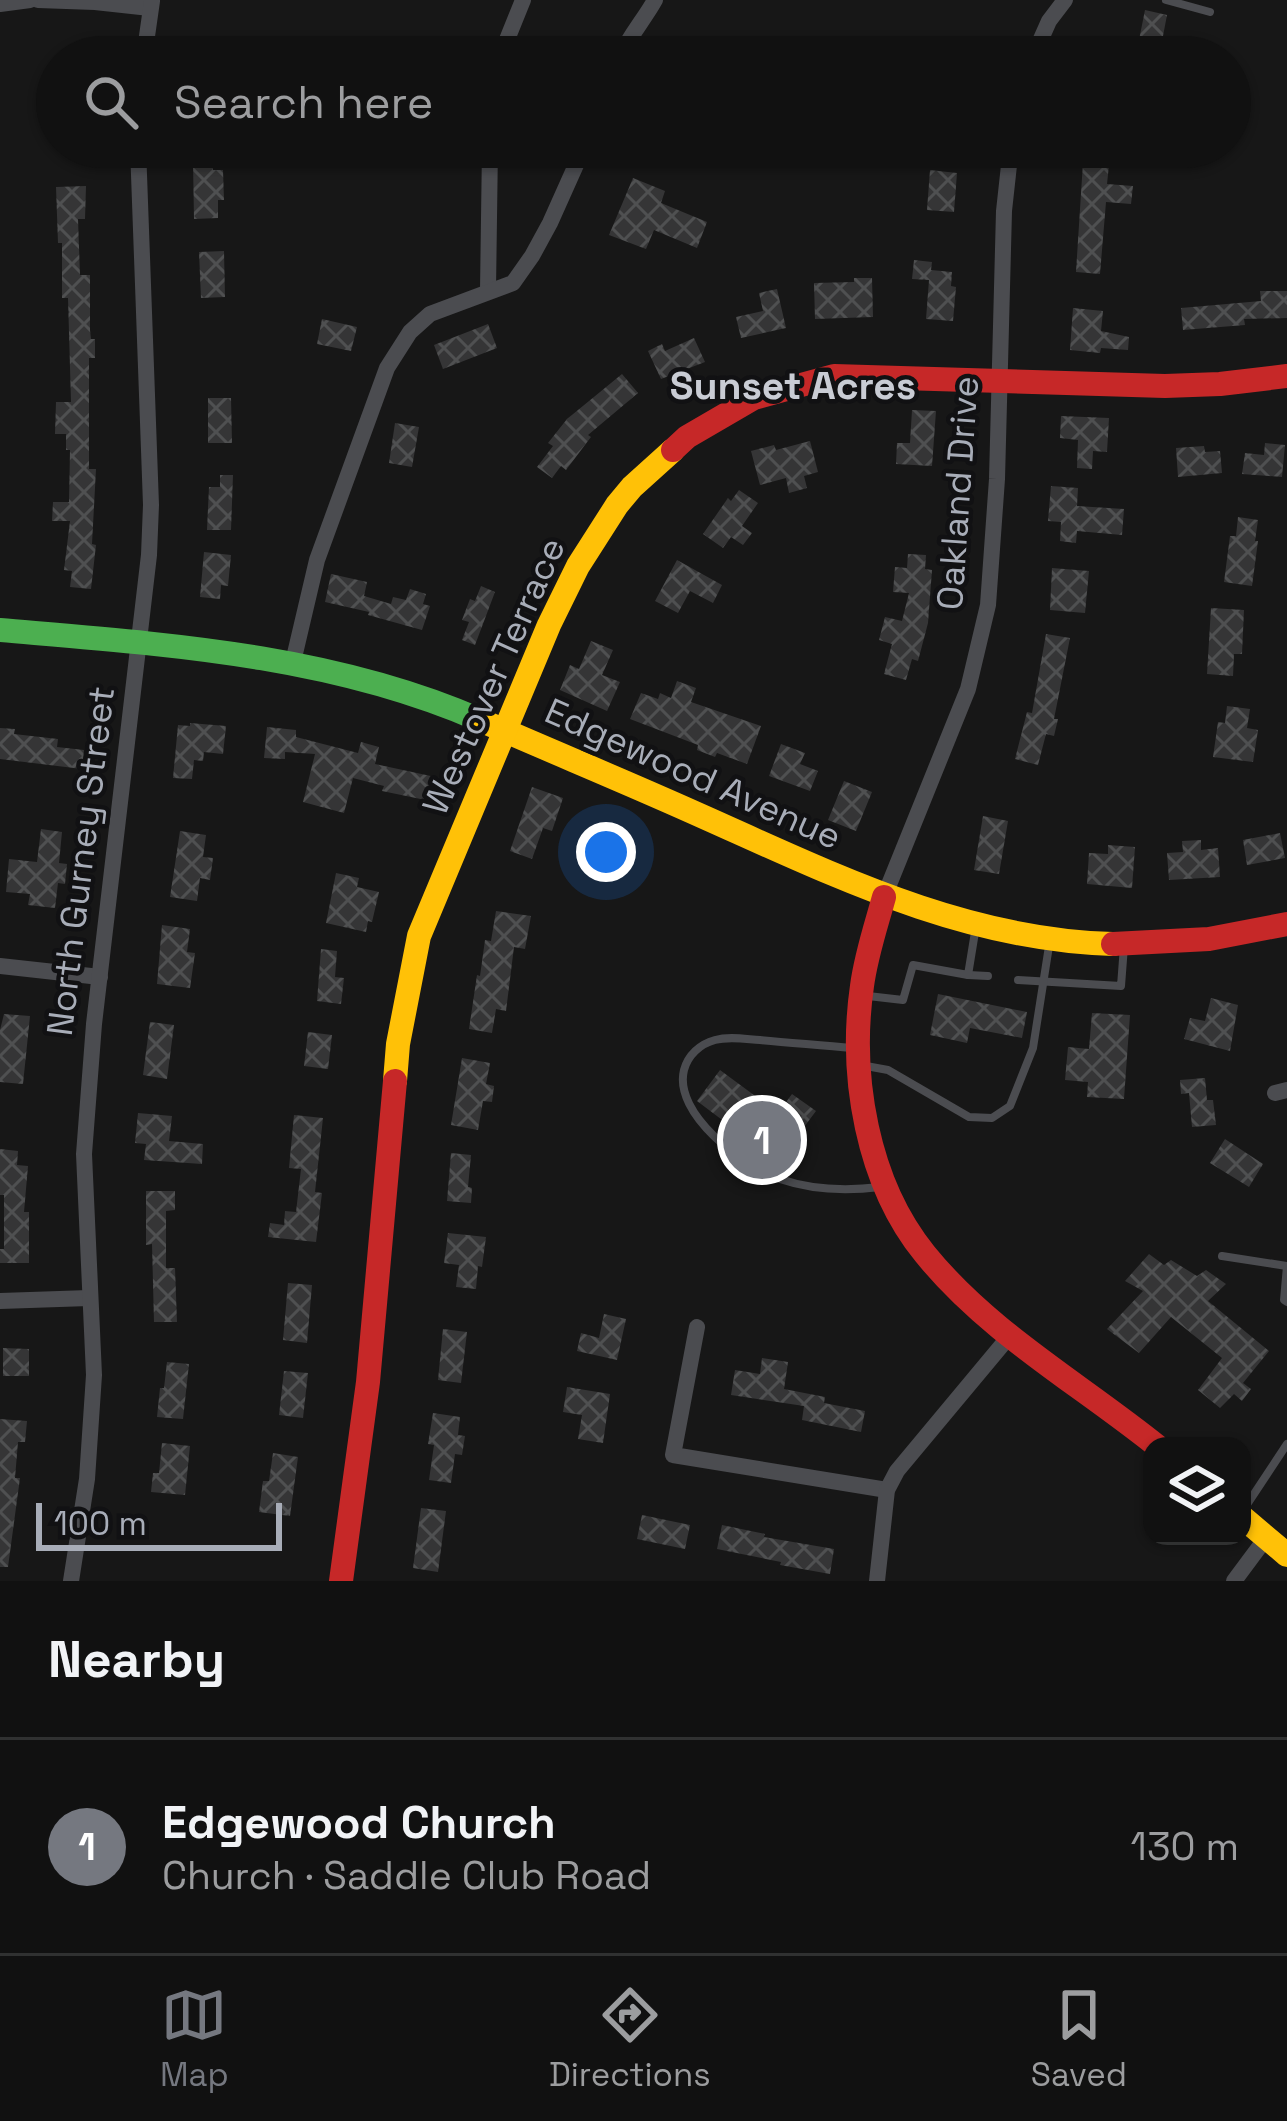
<!DOCTYPE html>
<meta charset="utf-8">
<style>
:root{--surface:#111;--page:#1e1f1f;--text:#f1f3f6;--muted:#9c9d9f;--line:#303131;--accent:#757880}
body{margin:0;font-family:"Space Grotesk",sans-serif;background:var(--page);color:var(--text)}
.controls{position:absolute;right:36px;bottom:36px;display:grid;overflow:hidden;border-radius:24px;box-shadow:0 3px 9px #0004}
.controls button{width:108px;height:108px;display:grid;place-items:center;padding:0;border:0;border-bottom:3px solid var(--line);background:var(--surface);color:var(--text);font:60px sans-serif}
.scale{position:absolute;left:36px;bottom:30px;width:246px;box-sizing:border-box;padding-left:12px;border:6px solid #a8adb8;border-top:0;font-size:33px;line-height:42px;white-space:nowrap;color:#a8adb8;-webkit-text-stroke:9px #111113;paint-order:stroke}
.you{position:absolute;left:606px;top:852px;width:42px;height:42px;margin:-30px;border:9px solid #fff;border-radius:50%;background:#1a73e8;box-shadow:0 0 0 18px #1a73e833}
.badge{display:grid;place-items:center;width:78px;height:78px;border-radius:50%;background:var(--accent);color:#fff;font-size:39px;font-weight:700}
.pin{position:absolute;translate:-50% -50%;border:6px solid #fff;box-shadow:0 3px 12px #0006}
.list{margin:0;padding:0;list-style:none}
h2{display:flex;justify-content:space-between;align-items:center;height:156px;margin:0;padding:0 48px;font-size:51px}
h2 small{font-size:39px;font-weight:400;color:var(--muted)}
.list li{display:grid;grid-template-columns:78px 1fr auto;gap:36px;align-items:center;box-sizing:border-box;height:216px;padding:0 48px;border-top:3px solid var(--line)}
.list b{display:block;font-size:45px;white-space:nowrap}
.list p{margin:0;font-size:39px;white-space:nowrap;color:var(--muted)}
.list em{font-size:39px;font-style:normal;color:var(--muted)}
.icon{flex:none;width:66px;height:66px;fill:none;stroke:currentColor;stroke-width:2;stroke-linecap:round;stroke-linejoin:round}
.map{position:relative;flex:none;width:1287px;height:1581px;overflow:hidden}
.search{position:absolute;background:var(--surface);box-shadow:0 3px 9px #0004;left:36px;right:36px;top:36px;height:132px;display:flex;align-items:center;gap:30px;box-sizing:border-box;padding:0 42px;border-radius:66px;color:var(--muted);font-size:45px}
.sheet{height:372px;background:var(--surface)}
nav{display:flex;justify-content:space-around;align-items:center;box-sizing:border-box;height:168px;border-top:3px solid var(--line);background:var(--surface);font-size:33px;color:var(--muted)}
nav a{display:grid;justify-items:center;gap:6px}
nav .on{color:var(--accent)}
.map>svg:first-child{display:block}
.building{fill:url(#building-cross-hatch)}
.lines{fill:none;stroke-linecap:round;stroke-linejoin:round}
.lane{stroke:#4b4c50;stroke-width:8}
.street{stroke:#4b4c50;stroke-width:16}
.fast{stroke:#4caf50;stroke-width:24}
.slow{stroke:#ffc107;stroke-width:24}
.jam{stroke:#c62828;stroke-width:24}
.labels{text-anchor:middle;dominant-baseline:central;stroke-width:9;stroke-linejoin:round;paint-order:stroke}
.street-label{font-size:36px;fill:#a8adb8;stroke:#111113}
.neighbourhood-label{font-size:39px;font-weight:bold;fill:#c9ccd4;stroke:#111113}
</style>
<div class="map">
<svg width="1287" height="1581" viewBox="0 0 1287 1581">
<defs>
<pattern id="building-cross-hatch" width="8" height="8" patternUnits="userSpaceOnUse" patternTransform="scale(3)"><rect width="8" height="8" fill="#353536"/><path d="M0 0l8 8M0 8l8-8" fill="none" stroke="#4f5051"/></pattern>
</defs>
<rect width="100%" height="100%" fill="#171717"/>
<!-- building -->
<g class="building">
<polygon points="1145,10 1167,15 1159,57 1127,57 1131,38 1139,40"/>
<polygon points="193,162 213,162 213,170 223,170 224,200 218,200 218,218 194,219"/>
<polygon points="1083,162 1109,165 1107,184 1133,186 1131,204 1106,202 1100,274 1076,272"/>
<polygon points="930,170 957,173 954,212 927,210"/>
<polygon points="633,178 665,191 661,203 707,222 697,248 654,230 646,249 609,235"/>
<polygon points="86,186 85,219 78,219 80,275 90,275 90,330 91,339 95,339 95,358 89,358 89,469 96,469 92,544 96,545 91,589 70,587 72,571 64,570 70,521 52,521 53,502 69,502 70,450 66,450 66,434 55,434 56,402 71,402 68,298 62,298 62,243 58,243 56,187"/>
<polygon points="224,251 225,297 201,298 199,252"/>
<polygon points="914,260 932,262 931,270 952,272 951,286 956,287 953,321 926,319 929,280 912,279"/>
<polygon points="854,278 872,278 873,317 815,319 814,283 854,282"/>
<polygon points="777,289 786,328 741,338 736,317 763,311 759,293"/>
<polygon points="1260,291 1287,291 1287,318 1244,319 1245,325 1183,330 1181,308 1261,301"/>
<polygon points="1073,308 1103,311 1101,331 1129,337 1128,350 1101,348 1100,353 1070,350"/>
<polygon points="322,319 357,327 351,351 317,344"/>
<polygon points="488,324 497,348 443,369 434,345"/>
<polygon points="694,338 705,362 661,379 648,351 662,344 665,351"/>
<polygon points="622,374 638,393 588,435 591,437 566,470 561,466 552,478 537,467 553,446 548,443 567,419"/>
<polygon points="208,398 231,398 232,443 208,443"/>
<polygon points="912,410 936,411 932,466 896,464 897,443 910,443"/>
<polygon points="1061,416 1109,418 1107,452 1093,451 1092,469 1077,468 1078,440 1060,438"/>
<polygon points="395,423 419,427 412,467 389,463"/>
<polygon points="810,441 818,472 804,476 807,488 789,493 786,478 760,485 751,451 774,445 776,450"/>
<polygon points="1265,443 1285,445 1282,477 1242,474 1245,453 1264,455"/>
<polygon points="1204,446 1205,452 1220,451 1222,473 1178,477 1176,448"/>
<polygon points="220,475 233,475 231,530 207,530 209,487 220,487"/>
<polygon points="1051,486 1078,488 1077,506 1124,509 1122,535 1077,531 1076,543 1060,541 1061,522 1048,521"/>
<polygon points="739,490 758,503 742,526 752,533 743,545 731,537 723,548 703,534 728,498 731,501"/>
<polygon points="1238,517 1258,520 1255,541 1258,541 1252,586 1224,582 1230,536 1236,536"/>
<polygon points="204,552 231,555 228,586 221,585 220,599 200,597"/>
<polygon points="908,554 926,555 925,569 932,570 928,623 918,661 912,659 906,680 884,674 892,644 879,640 885,617 902,621 909,593 893,592 895,567 907,568"/>
<polygon points="677,560 722,585 713,603 690,591 678,613 655,601"/>
<polygon points="1052,568 1089,571 1085,613 1050,610"/>
<polygon points="331,574 367,582 364,596 391,604 393,597 406,600 410,589 426,594 423,604 430,606 422,630 368,615 369,612 325,602"/>
<polygon points="481,586 495,592 475,645 462,640 469,622 462,620 470,599 475,601"/>
<polygon points="1211,608 1244,610 1242,654 1234,654 1233,676 1207,674"/>
<polygon points="1046,634 1070,638 1054,719 1058,719 1054,736 1046,734 1038,765 1015,759 1027,712 1032,713"/>
<polygon points="591,641 613,650 602,675 620,682 607,711 560,690 570,665 579,669"/>
<polygon points="677,681 696,688 691,702 761,726 747,764 717,753 715,757 697,750 698,745 630,719 641,693 658,699 660,693 671,698"/>
<polygon points="1227,706 1250,709 1247,728 1258,730 1253,762 1213,757 1218,722 1225,723"/>
<polygon points="190,723 226,726 223,754 204,752 203,761 194,760 192,779 173,778 178,725 190,726"/>
<polygon points="267,727 296,730 296,737 358,753 361,742 379,747 375,764 440,778 435,802 382,791 384,786 353,778 344,813 303,802 315,754 285,752 285,759 264,758"/>
<polygon points="0,728 15,729 14,734 58,739 57,747 84,750 82,769 0,759"/>
<polygon points="781,744 805,753 800,764 818,771 810,791 769,776"/>
<polygon points="844,781 872,792 856,831 828,820"/>
<polygon points="532,787 563,798 552,831 543,828 532,859 510,851"/>
<polygon points="983,816 1008,821 999,874 974,870"/>
<polygon points="41,829 62,832 59,863 67,864 65,884 58,883 55,908 28,905 30,894 6,892 9,859 37,862"/>
<polygon points="180,831 206,835 203,857 213,858 210,880 200,878 197,901 170,897"/>
<polygon points="1280,833 1285,858 1247,865 1243,840"/>
<polygon points="1201,840 1201,850 1218,848 1220,877 1169,880 1167,853 1183,852 1182,841"/>
<polygon points="1108,845 1135,847 1132,888 1087,884 1089,853 1108,854"/>
<polygon points="336,873 359,878 357,887 379,892 372,922 368,921 366,932 326,923"/>
<polygon points="496,911 531,916 525,949 514,947 506,1011 496,1009 492,1033 469,1029 477,975 480,976 485,940 491,941"/>
<polygon points="162,925 190,929 187,952 195,953 190,988 157,984"/>
<polygon points="321,949 337,951 335,977 344,978 341,1004 317,1001"/>
<polygon points="938,994 1027,1012 1022,1038 970,1028 967,1043 930,1035"/>
<polygon points="1211,998 1238,1005 1230,1051 1184,1039 1190,1018 1205,1021"/>
<polygon points="1092,1013 1130,1015 1124,1099 1087,1097 1088,1082 1065,1080 1068,1047 1089,1049"/>
<polygon points="4,1014 30,1016 23,1084 0,1082 0,1030"/>
<polygon points="150,1022 174,1025 167,1079 143,1075"/>
<polygon points="308,1032 332,1035 328,1069 304,1066"/>
<polygon points="462,1058 490,1063 486,1084 494,1086 492,1102 483,1101 478,1130 451,1125"/>
<polygon points="720,1070 778,1113 792,1094 816,1111 778,1162 697,1101"/>
<polygon points="1205,1078 1207,1100 1213,1100 1216,1125 1192,1127 1189,1093 1181,1094 1180,1080"/>
<polygon points="138,1113 172,1116 169,1141 203,1144 202,1164 144,1160 146,1144 135,1143"/>
<polygon points="294,1115 323,1118 315,1192 322,1193 316,1242 268,1237 270,1223 284,1225 285,1211 296,1212 301,1169 289,1168"/>
<polygon points="1225,1139 1263,1164 1249,1187 1210,1163"/>
<polygon points="0,1149 18,1151 17,1165 28,1166 24,1212 29,1212 29,1263 0,1263 0,1249 4,1249 4,1195 0,1195"/>
<polygon points="451,1153 471,1155 468,1187 472,1188 471,1203 447,1201"/>
<polygon points="146,1191 175,1191 175,1210 166,1211 166,1268 175,1268 177,1322 154,1322 152,1244 146,1245"/>
<polygon points="448,1233 486,1237 482,1267 478,1266 476,1289 456,1287 459,1265 444,1263"/>
<polygon points="1149,1254 1164,1265 1171,1260 1197,1276 1206,1270 1226,1284 1208,1301 1269,1351 1243,1383 1251,1389 1242,1401 1234,1394 1220,1408 1198,1390 1222,1358 1171,1317 1139,1353 1107,1329 1143,1291 1125,1281"/>
<polygon points="288,1283 312,1285 307,1343 283,1340"/>
<polygon points="604,1314 626,1319 617,1360 577,1351 581,1333 599,1338"/>
<polygon points="443,1329 467,1332 461,1383 438,1380"/>
<polygon points="3,1348 29,1349 29,1376 3,1376"/>
<polygon points="762,1358 788,1362 784,1389 825,1397 824,1403 865,1411 861,1432 802,1420 804,1406 731,1395 735,1370 760,1374"/>
<polygon points="167,1362 189,1364 183,1419 157,1417 160,1388 164,1388"/>
<polygon points="284,1371 308,1373 303,1418 279,1415"/>
<polygon points="567,1387 610,1394 603,1443 578,1439 582,1415 563,1412"/>
<polygon points="433,1413 460,1417 458,1435 465,1436 462,1455 455,1454 451,1483 429,1480 434,1445 428,1444"/>
<polygon points="0,1419 27,1421 25,1442 18,1442 15,1478 20,1478 8,1567 0,1567"/>
<polygon points="162,1443 190,1446 185,1495 151,1492 153,1473 159,1473"/>
<polygon points="273,1453 298,1457 290,1516 259,1512 263,1481 269,1481"/>
<polygon points="421,1508 446,1511 438,1572 413,1568"/>
<polygon points="642,1515 690,1525 685,1549 637,1539"/>
<polygon points="722,1525 765,1534 764,1537 834,1549 830,1574 780,1565 781,1562 717,1549"/>
</g>
<g class="lines">
<!-- lane -->
<g class="lane">
<polyline points="1166,0 1210,12"/>
<polyline points="968,975 988,976"/>
<polyline points="1018,980 1121,986 1124,946"/>
<polyline points="868,996 903,1000 913,965 968,975 975,932"/>
<path d="M852,1048c-31,-3 -61,-5 -92,-8 -15,-1 -31,-4 -45,0 -15,4 -27,15 -31,30 -11,44 59,96 96,109 32,11 67,12 100,8"/>
<polyline points="866,1066 888,1070 969,1117 992,1118 1010,1106 1033,1048 1049,946"/>
<polyline points="1222,1256 1287,1266"/>
<polyline points="1287,1266 1284,1300 1287,1302"/>
<polyline points="1242,1512 1287,1444"/>
</g>
<!-- street -->
<g class="street">
<polyline points="38,0 95,2 150,8"/>
<polyline points="0,4 30,0"/>
<polyline points="144,57 152,1"/>
<polyline points="500,57 523,0"/>
<path d="M620,57c9,-21 24,-37 35,-57"/>
<polyline points="1033,57 1049,21 1065,0"/>
<polyline points="488,290 490,147"/>
<polyline points="293,662 317,560 387,368 410,332 430,314 513,283 532,256 550,223 584,147"/>
<polyline points="884,897 968,689 988,605 997,479 1004,211 1011,147"/>
<polyline points="0,966 100,977"/>
<polyline points="1275,1093 1287,1090"/>
<polyline points="0,1301 89,1298"/>
<polyline points="697,1327 673,1455 887,1490"/>
<polyline points="71,1581 87,1479 94,1375 84,1154 94,1024 149,555 151,505 138,147"/>
<polyline points="877,1581 887,1490 897,1471 1012,1333"/>
<polyline points="1234,1581 1266,1538"/>
</g>
<!-- fast -->
<path class="fast" d="M0,630c162,14 329,24 480,90"/>
<!-- slow -->
<g class="slow">
<path d="M480,720c75,33 151,64 226,98 132,59 260,122 407,126"/>
<polyline points="395,1081 398,1044 419,936 549,625 578,566 617,505 632,487 673,450"/>
<polyline points="1242,1517 1287,1555"/>
</g>
<!-- jam -->
<g class="jam">
<polyline points="673,450 687,437 754,398 834,376 1165,386 1220,384 1287,376"/>
<path d="M884,897c-8,29 -18,58 -22,89 -13,90 5,197 63,268 63,78 155,130 232,192"/>
<polyline points="1113,944 1209,939 1287,924"/>
<polyline points="341,1581 368,1382 395,1081"/>
</g>
</g>
<g class="labels">
<!-- street labels -->
<g class="street-label">
<text transform="translate(958 493) rotate(-86)">Oakland Drive</text>
<text transform="translate(494 676) rotate(-66)">Westover Terrace</text>
<text transform="translate(693 774) rotate(24)">Edgewood Avenue</text>
<text transform="translate(81 861) rotate(-83)">North Gurney Street</text>
</g>
<!-- neighbourhood labels -->
<g class="neighbourhood-label">
<text x="793" y="385">Sunset Acres</text>
</g>
</g>
</svg>
<div class="controls">
<button><svg class="icon" aria-label="layers" viewBox="0 0 24 24"><path d="M12 4l9 5-9 5-9-5zM3 14l9 5 9-5"/></svg></button>
</div>
<div class="scale">100 m</div>
<div class="you"></div>
<div class="pin badge" style="left:762px;top:1140px">1</div>
<div class="search"><svg class="icon" aria-label="search" viewBox="0 0 24 24"><circle cx="10" cy="10" r="6"/><path d="M15 15l6 6"/></svg>Search here</div>
</div>
<section class="sheet">
<h2>Nearby<small></small></h2>
<ul class="list">
<li><span class="badge">1</span><div><b>Edgewood Church</b><p>Church · Saddle Club Road</p></div><em>130 m</em></li>
</ul>
</section>
<nav>
<a class="on"><svg class="icon" aria-label="map" viewBox="0 0 24 24"><path d="M3 6l6-2 6 2 6-2v14l-6 2-6-2-6 2zM9 4v14M15 6v14"/></svg>Map</a>
<a><svg class="icon" aria-label="directions" viewBox="0 0 24 24"><path d="M12 3l9 9-9 9-9-9zM9 14v-3h6M13 9l2 2-2 2"/></svg>Directions</a>
<a><svg class="icon" aria-label="saved" viewBox="0 0 24 24"><path d="M7 4h10v16l-5-4-5 4z"/></svg>Saved</a>
</nav>
